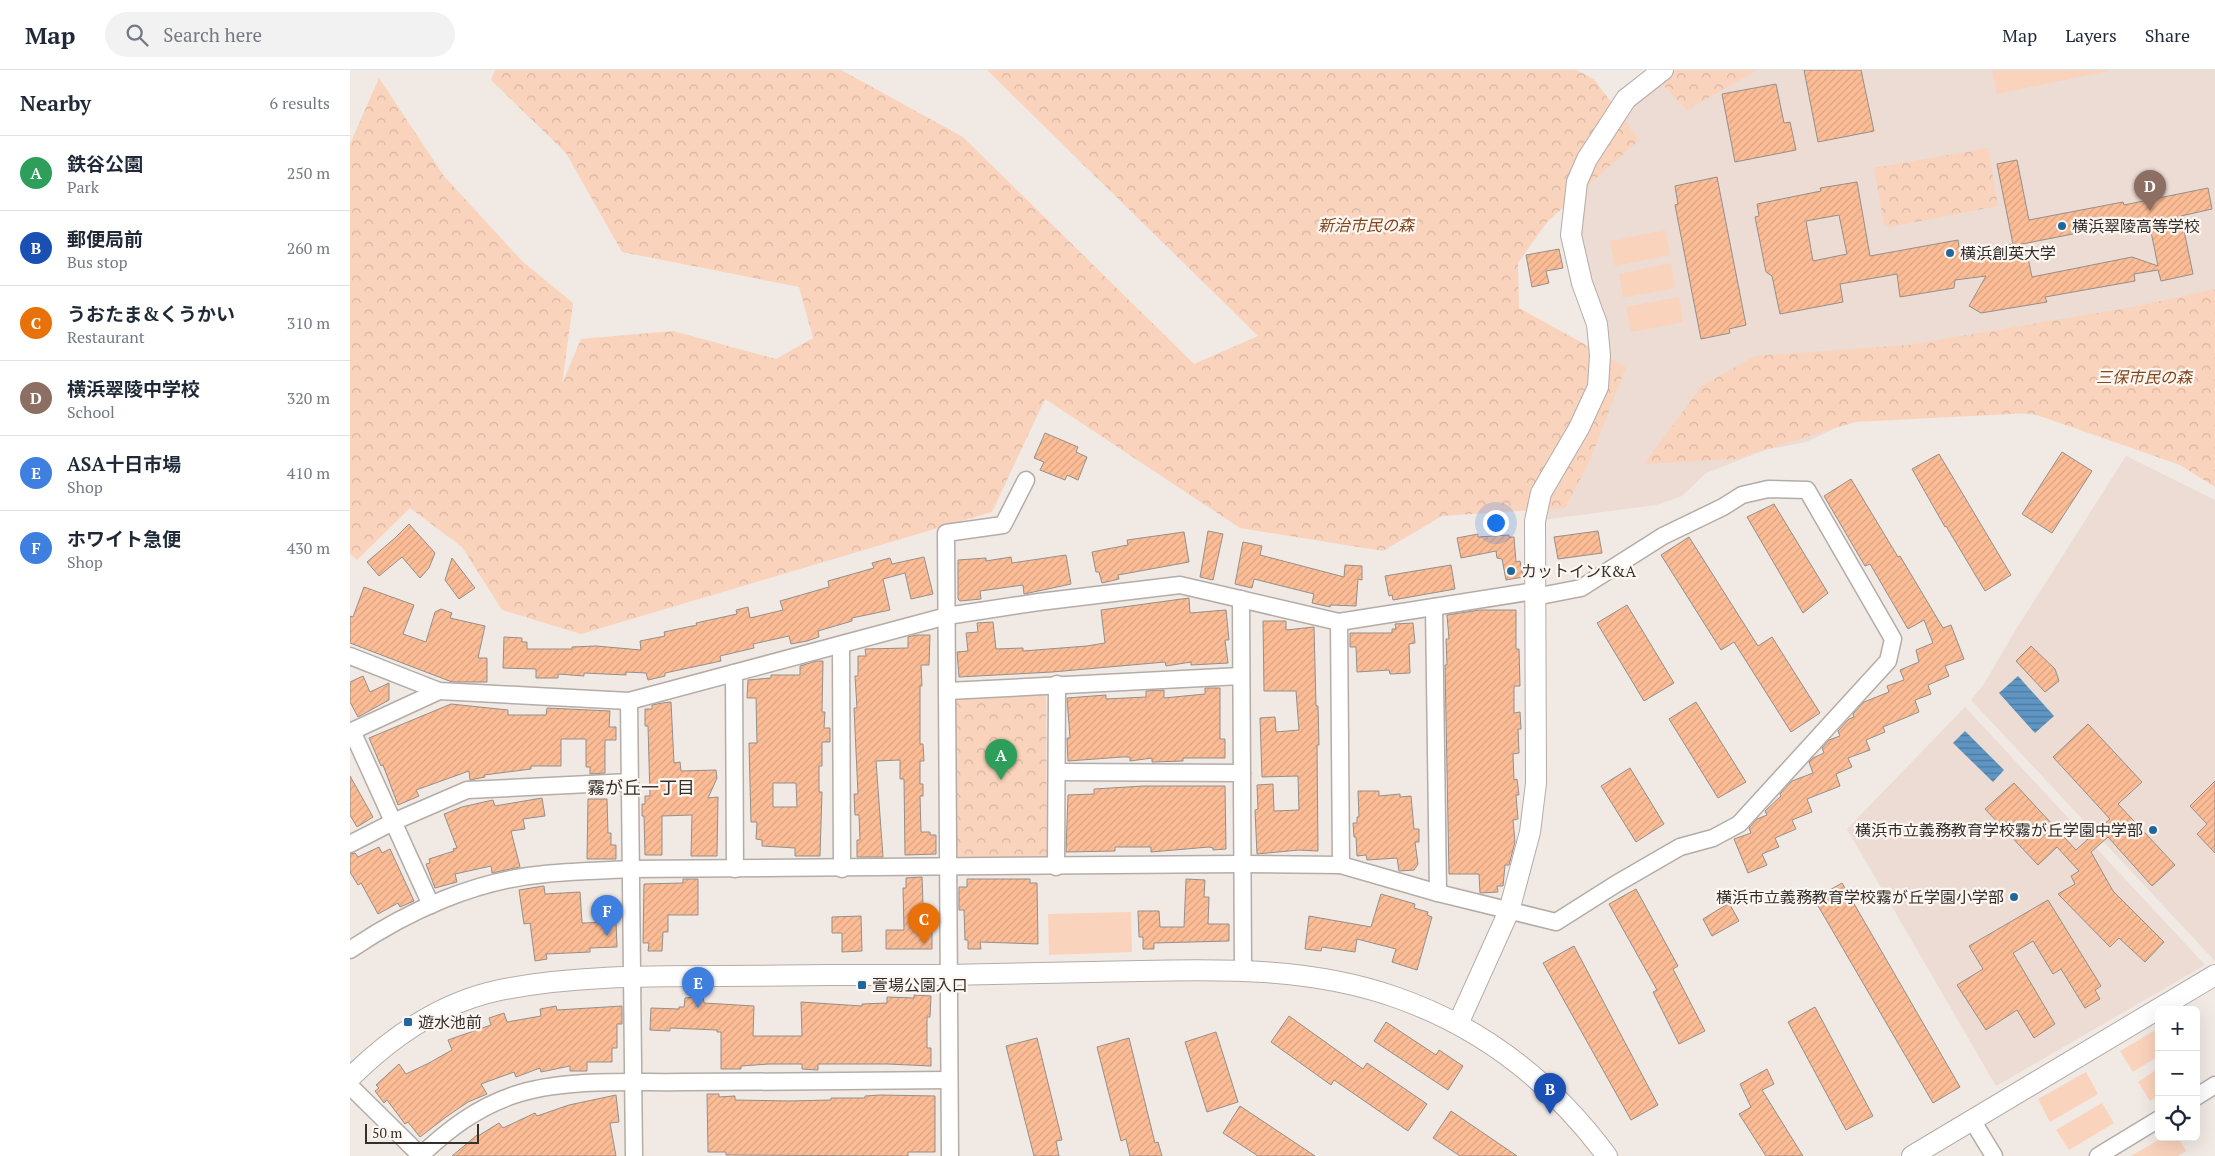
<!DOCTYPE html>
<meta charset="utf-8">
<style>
:root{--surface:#fff;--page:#f2f2f3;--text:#1f2937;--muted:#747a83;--line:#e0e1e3;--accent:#0b8043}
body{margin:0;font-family:"PT Serif","Noto Sans JP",serif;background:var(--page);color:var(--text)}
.controls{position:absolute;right:15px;bottom:15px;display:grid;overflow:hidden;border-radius:8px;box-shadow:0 5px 20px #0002}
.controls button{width:45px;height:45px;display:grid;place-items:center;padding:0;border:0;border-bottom:1px solid var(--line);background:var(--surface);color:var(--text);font:25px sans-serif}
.scale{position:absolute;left:15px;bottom:12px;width:114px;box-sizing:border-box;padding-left:5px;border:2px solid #33302e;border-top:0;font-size:14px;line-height:18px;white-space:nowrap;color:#33302e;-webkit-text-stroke:4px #fef6f1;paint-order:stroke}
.you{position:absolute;left:1145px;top:452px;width:18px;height:18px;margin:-12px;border:4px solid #fff;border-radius:50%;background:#1a73e8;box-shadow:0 0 0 8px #1a73e833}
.badge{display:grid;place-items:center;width:32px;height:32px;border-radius:50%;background:var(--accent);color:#fff;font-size:16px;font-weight:700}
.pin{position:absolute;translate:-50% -41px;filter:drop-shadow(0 1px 2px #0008)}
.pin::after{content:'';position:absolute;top:26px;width:18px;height:15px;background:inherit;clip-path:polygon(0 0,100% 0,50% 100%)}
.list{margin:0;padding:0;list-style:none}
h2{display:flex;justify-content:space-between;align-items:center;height:65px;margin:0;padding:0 20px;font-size:21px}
h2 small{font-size:16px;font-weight:400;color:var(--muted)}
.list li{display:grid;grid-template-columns:32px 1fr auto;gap:15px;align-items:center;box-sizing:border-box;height:75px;padding:0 20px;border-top:1px solid var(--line)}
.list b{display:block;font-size:19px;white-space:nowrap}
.list p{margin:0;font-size:16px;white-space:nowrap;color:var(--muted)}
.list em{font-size:16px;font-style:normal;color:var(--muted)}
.icon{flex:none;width:28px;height:28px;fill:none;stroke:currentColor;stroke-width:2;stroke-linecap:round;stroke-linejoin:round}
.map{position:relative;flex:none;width:1865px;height:1086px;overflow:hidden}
header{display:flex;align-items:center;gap:30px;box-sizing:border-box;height:70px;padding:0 25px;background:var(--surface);border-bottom:1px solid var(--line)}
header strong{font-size:24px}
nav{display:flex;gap:28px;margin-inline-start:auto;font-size:18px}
.search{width:350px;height:45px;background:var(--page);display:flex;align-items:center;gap:12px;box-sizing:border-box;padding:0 18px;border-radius:28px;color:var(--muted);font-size:19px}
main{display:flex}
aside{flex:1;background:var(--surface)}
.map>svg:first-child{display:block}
.built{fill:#ecdcd3}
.grass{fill:#fad3bc}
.forest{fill:url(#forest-crowns)}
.water{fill:url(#water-rules)}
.building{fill:url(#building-hatch);stroke:#968f8a;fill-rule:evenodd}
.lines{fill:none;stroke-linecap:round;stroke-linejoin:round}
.minor-casing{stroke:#b4aca7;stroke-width:19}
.tertiary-casing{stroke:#b4aca7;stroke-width:22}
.minor{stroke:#fff;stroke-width:16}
.tertiary{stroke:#fff;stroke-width:20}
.poi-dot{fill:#20689c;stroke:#fef6f1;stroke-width:2}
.labels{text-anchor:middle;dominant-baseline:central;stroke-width:4.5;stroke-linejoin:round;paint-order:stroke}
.park-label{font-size:16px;font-style:italic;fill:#7f461c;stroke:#fef6f1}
.poi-label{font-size:16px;fill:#33302e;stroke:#fef6f1;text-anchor:start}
.neighbourhood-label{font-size:18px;fill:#33302e;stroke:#fef6f1}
</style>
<header>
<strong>Map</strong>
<div class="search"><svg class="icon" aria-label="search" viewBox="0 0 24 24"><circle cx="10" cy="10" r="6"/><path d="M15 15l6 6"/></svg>Search here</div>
<nav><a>Map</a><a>Layers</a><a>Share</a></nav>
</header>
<main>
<aside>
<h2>Nearby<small>6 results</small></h2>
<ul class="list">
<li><span class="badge" style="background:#2e9e5b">A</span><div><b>鉄谷公園</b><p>Park</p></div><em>250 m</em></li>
<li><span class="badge" style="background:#1a4fb4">B</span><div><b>郵便局前</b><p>Bus stop</p></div><em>260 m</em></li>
<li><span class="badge" style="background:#e8710a">C</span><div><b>うおたま&amp;くうかい</b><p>Restaurant</p></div><em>310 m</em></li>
<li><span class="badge" style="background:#8d6e63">D</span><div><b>横浜翠陵中学校</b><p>School</p></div><em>320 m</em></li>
<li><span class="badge" style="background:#3f7fe0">E</span><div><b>ASA十日市場</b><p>Shop</p></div><em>410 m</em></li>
<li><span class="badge" style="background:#3f7fe0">F</span><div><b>ホワイト急便</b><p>Shop</p></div><em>430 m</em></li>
</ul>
</aside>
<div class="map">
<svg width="1865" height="1086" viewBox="0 0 1865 1086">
<defs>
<pattern id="forest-crowns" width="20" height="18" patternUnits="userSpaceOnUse" patternTransform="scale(1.25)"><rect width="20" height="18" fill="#fad3bc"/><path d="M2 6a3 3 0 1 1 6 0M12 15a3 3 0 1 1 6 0" fill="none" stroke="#d7b5a2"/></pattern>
<pattern id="water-rules" width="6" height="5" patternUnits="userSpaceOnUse" patternTransform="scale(1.25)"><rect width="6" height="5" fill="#5e95c2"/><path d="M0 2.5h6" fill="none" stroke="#4e7a9e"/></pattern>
<pattern id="building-hatch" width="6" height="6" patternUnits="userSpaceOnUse" patternTransform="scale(1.25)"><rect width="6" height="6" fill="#fcbd96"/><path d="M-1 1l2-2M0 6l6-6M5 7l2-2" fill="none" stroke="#d8a382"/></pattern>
</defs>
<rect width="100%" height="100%" fill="#f1e9e4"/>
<!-- built -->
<g class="built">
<polygon points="1364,0 1865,0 1865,412 1822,383 1716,350 1597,332 1521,341 1456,372 1415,380 1356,403 1332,426 1306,435 1192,450 1256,312 1228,175 1229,122 1285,28 1307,16"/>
<polygon points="1776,386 1865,430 1865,891 1621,630 1634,614 1665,561"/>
<polygon points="1615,637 1855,895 1646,1016 1497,759"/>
</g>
<!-- grass -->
<g class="grass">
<polygon points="1642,0 1763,0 1647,24"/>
<polygon points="1315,160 1320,185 1265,196 1260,171"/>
<polygon points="1321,193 1325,218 1273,228 1269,204"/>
<polygon points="1329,227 1333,252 1281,262 1276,237"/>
<polygon points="781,842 782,882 699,885 698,844"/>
<polygon points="1809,958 1809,986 1783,1002 1770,981"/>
<polygon points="1809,998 1809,1025 1800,1031 1788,1012"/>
<polygon points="1736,1002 1748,1024 1700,1052 1688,1029"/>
<polygon points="1752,1033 1764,1053 1719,1080 1706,1060"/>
<polygon points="1814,1067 1828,1067 1836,1081 1828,1086 1781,1086"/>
</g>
<!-- forest -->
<g class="forest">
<polygon points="145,0 491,0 613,67 844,294 908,266 637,0 1226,0 1244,9 1289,70 1197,152 1168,193 1169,238 1276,297 1240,390 1215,438 1092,446 1033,481 890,458 695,329 642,442 231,564 152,540 112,477 60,438 7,490 0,484 0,74 29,8 94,106 172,191 223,233 212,314 231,269 323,261 426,289 463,268 449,217 272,182 216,83 141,10"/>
<polygon points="1299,0 1408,0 1337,40"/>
<polygon points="1638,78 1648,136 1540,157 1534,154 1524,98"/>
<polygon points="1865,219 1865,417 1830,395 1681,343 1505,352 1385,389 1294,394 1352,316 1405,286 1558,275 1788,236"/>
<polygon points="696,621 697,792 605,793 604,627"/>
</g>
<!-- water -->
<g class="water">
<polygon points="1668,606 1704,646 1685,663 1649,623"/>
<polygon points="1615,661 1654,700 1643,712 1603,673"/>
</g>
<!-- building -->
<g class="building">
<polygon points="1454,0 1511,0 1524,61 1468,72"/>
<polygon points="1426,14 1434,53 1440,52 1446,80 1385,92 1372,24"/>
<path d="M1667,90l12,60 94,-18 1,3 84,-17 4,21 -31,7 12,58 -32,7 -3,-11 -24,4 1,7 -90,16 2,5 -66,11 -12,-7 17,-30 -31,4 -1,8 -54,9 -3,-23 -57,10 3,18 -63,12 -8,-38 -6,-4 -11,-55 4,-1 -2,-12 64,-13 -1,-3 37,-6 13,74 88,-16 2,14 53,-10 -16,-80zM1489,145l8,39 -34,7 -7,-40zM1784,152v3l15,-3 9,44 -26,-9 -100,20 -4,-19 -11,-13z"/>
<polygon points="1367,107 1396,255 1379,259 1380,263 1351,269 1325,135 1328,134 1325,116"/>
<polygon points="1209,179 1213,198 1196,201 1199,213 1182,217 1176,185"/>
<polygon points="695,363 728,377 726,382 737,387 728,410 717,405 715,410 690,400 694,392 684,388"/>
<polygon points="1712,382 1742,401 1702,463 1672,444"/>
<polygon points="1589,384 1661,505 1635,521 1596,456 1595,457 1562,399"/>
<polygon points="1501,409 1548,487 1550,486 1593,558 1601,555 1614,589 1595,596 1599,606 1578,615 1581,624 1565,630 1569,642 1533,657 1535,662 1516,670 1520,680 1498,688 1502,697 1486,704 1490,716 1457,729 1462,742 1442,750 1446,759 1425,768 1429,777 1412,784 1417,795 1398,803 1384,769 1401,763 1399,758 1407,749 1417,745 1415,741 1431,726 1430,724 1442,711 1463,703 1459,692 1463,688 1474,683 1472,678 1479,670 1490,666 1488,661 1499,649 1504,647 1503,644 1514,632 1539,622 1537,616 1554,610 1550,600 1569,592 1566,580 1583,573 1574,550 1558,559 1520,494 1515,496 1474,426"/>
<polygon points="1424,434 1478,523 1453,543 1397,447"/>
<polygon points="59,454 85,483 79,498 70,508 52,487 29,506 17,492 45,468"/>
<polygon points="858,461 873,464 863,510 850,507"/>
<polygon points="1248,461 1252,483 1208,489 1204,467"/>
<polygon points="834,462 839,492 768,505 769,509 752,513 749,502 746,502 742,482 778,475 777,470"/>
<polygon points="1128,464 1128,467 1159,465 1159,467 1164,467 1166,492 1170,491 1173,507 1156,510 1152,489 1147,488 1146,481 1111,488 1107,468"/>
<polygon points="1339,467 1408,576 1422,567 1470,643 1441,662 1384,572 1371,580 1311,485"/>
<polygon points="893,472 912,476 910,485 994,507 995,495 1012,496 1012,510 1008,509 1006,536 981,535 980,537 962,533 964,524 904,509 902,518 885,514"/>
<polygon points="716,485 721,514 674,524 673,515 630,521 631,529 610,531 608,529 608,490 636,488 636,491 661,487 662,493"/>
<polygon points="574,487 583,524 561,529 555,503 533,509 540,540 502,548 502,551 468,561 469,567 457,571 441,574 439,566 403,574 404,578 370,586 371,591 315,603 315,606 298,610 296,603 276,602 276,605 234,603 234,606 208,604 208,608 186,608 186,599 153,598 154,567 172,568 172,572 177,572 177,579 222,579 222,577 246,576 291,580 290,571 315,566 314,562 347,555 346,553 387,544 386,540 398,537 400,548 433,540 430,531 479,517 478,511 524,498 522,493 540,488 542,494"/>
<polygon points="102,488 125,518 109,529 95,510"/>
<polygon points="1101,495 1105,519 1043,530 1042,525 1039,526 1035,506"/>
<polygon points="14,517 64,535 53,564 76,572 85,542 91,539 102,543 100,548 135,556 128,588 137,588 137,612 102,612 0,573 0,546 3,547"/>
<polygon points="839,528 840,543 876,540 879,570 875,570 878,593 841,595 841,592 816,596 815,592 702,602 609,607 607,582 618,581 616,563 628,562 627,553 643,552 646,579 673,578 673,581 737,576 755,573 751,540"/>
<polygon points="1277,535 1324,613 1294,631 1247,553"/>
<polygon points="1130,540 1166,540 1166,579 1169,579 1170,616 1164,616 1164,643 1170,642 1171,659 1168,659 1169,683 1163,684 1164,710 1167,709 1169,725 1166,725 1168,749 1163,750 1165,772 1159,795 1155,795 1153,816 1147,816 1148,822 1130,823 1129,804 1099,804 1095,595 1097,595 1096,569 1099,569 1097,545"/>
<polygon points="913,551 936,551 936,560 964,557 966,636 968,636 969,675 967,675 968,781 949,780 907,784 905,740 908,739 907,715 923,714 924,741 949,740 948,706 912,707 910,648 925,647 926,662 949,660 946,621 914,621"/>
<polygon points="1063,553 1065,573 1059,574 1060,603 1040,604 1039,600 1007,602 1006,577 1000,577 1000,563 1042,563 1042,559 1046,559 1045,554"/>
<polygon points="566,565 580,565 579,595 571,595 572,616 570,616 570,674 573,674 574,691 570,691 570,714 573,714 573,726 570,726 571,762 580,762 580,765 586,765 586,784 555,785 554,709 550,709 550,690 526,691 533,787 507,787 507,770 510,770 509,745 505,745 504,724 508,724 504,638 507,638 505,606 508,606 508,586 516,586 515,579 558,578 558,567"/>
<polygon points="1681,576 1705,599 1709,611 1695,622 1666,591"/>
<path d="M466,591h7l-1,51h3l-1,16h6v14h-8v24h-3v26h3l-2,64h-25v-8l-33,-2v-6l-6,-1 1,-17h-6l-2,-79h8l-1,-45h-9l1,-18 23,-2v-3h29v-9zM423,713h23l1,24h-24z"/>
<polygon points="13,606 20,622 39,613 39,630 8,647 0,632 0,612"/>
<polygon points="855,618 870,618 870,669 875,669 875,688 833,688 833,691 802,692 802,688 780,691 780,687 772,687 718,691 717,668 720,668 717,628 756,625 756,629 796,627 796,621 814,620 814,628 855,624"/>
<polygon points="321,632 324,693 330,692 331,701 366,700 367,708 358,728 368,727 367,786 341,786 342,745 312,746 312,785 295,785 294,746 292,746 292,734 295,734 295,726 300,726 298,656 295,656 295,639 302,639 302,635 312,633"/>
<polygon points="1346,632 1396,712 1368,728 1319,649"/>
<polygon points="101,634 158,640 158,645 196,645 197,638 260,641 259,657 266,657 266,670 255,670 255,703 240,704 240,697 236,697 236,669 211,669 211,696 181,696 181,699 134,705 135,707 120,710 119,701 66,720 69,726 48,735 33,695 31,696 19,668"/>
<polygon points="1738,654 1792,712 1768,734 1825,795 1802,816 1758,767 1741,782 1763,821 1814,872 1795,892 1769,868 1760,877 1708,824 1725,814 1721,806 1729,801 1707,777 1688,795 1635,739 1664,713 1726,780 1760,749 1703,687"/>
<polygon points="1280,698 1314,754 1286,772 1251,716"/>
<polygon points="0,706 23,747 7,757 0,745"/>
<polygon points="1865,711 1865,783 1847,764 1857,754 1840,736"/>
<polygon points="794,716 875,716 876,779 863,780 863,778 859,777 801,782 801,777 765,777 765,781 716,782 718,725 744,724 744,719"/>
<polygon points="1008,721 1029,721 1029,726 1050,724 1050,727 1061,726 1064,759 1069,759 1069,772 1065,772 1068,794 1064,800 1049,801 1047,788 1017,790 1016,785 1007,786 1006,767 1004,767 1003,753 1007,753 1007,747 1009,747"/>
<polygon points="192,728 195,746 173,749 175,759 161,761 170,797 142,803 141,796 105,804 107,812 85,818 76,794 80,793 79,789 104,781 103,779 107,778 94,744 112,737 143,730 145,736"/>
<polygon points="238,729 257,729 258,763 261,763 261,775 266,775 266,789 237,789"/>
<polygon points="29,777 32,783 40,779 64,831 50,837 48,833 28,844 11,813 8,815 0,802 0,784 5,783 8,787"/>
<polygon points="572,807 574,860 582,860 582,879 536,879 536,860 554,860 553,818 556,818 556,808"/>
<polygon points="333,809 348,809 348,845 318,845 318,862 313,862 312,881 298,881 299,873 293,873 294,814 333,813"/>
<polygon points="617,809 680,809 680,813 687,813 688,874 630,872 631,879 618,879 618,870 615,870 614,840 609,840 609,817 617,817"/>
<polygon points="836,809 855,810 854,827 859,827 858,854 879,854 879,871 804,873 804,879 793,879 793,867 789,867 788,841 809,841 810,857 834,857"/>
<polygon points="1492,813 1610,1017 1583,1033 1464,829"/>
<polygon points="194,816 195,824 230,822 232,853 266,852 267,877 240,878 240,882 196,884 197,889 185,891 180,853 174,854 169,820"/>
<polygon points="1286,819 1328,896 1323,899 1355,961 1329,974 1303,922 1307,920 1259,834"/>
<polygon points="1031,824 1065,834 1064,838 1078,842 1077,845 1082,847 1067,900 1042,892 1046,879 1007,869 1005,882 972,877 971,881 955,879 959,846 1021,857"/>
<polygon points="1698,830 1751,916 1745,920 1750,929 1735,938 1711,899 1703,904 1683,871 1663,883 1705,954 1684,968 1667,940 1636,960 1607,915 1633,899 1619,876"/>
<polygon points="1379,833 1389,851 1362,866 1353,849"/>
<polygon points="511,846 512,881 492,882 492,863 482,863 482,847"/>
<polygon points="1224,876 1308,1035 1281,1050 1193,893"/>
<polygon points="564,925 581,926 580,947 577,947 577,978 581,978 581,996 538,994 468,994 468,1000 452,999 452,994 419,994 391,996 391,999 371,999 371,962 367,962 367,960 320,958 320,961 300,960 301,938 329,939 329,937 334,937 335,928 353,926 354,933 404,936 403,966 452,966 451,932 512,936 512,934 537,933 537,927 564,928"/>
<polygon points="206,936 207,940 272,936 272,954 267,954 267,978 262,978 262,992 237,992 237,1001 220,1001 220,996 191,1002 190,998 166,1007 164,1002 131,1014 137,1024 118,1032 96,1047 70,1067 58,1052 55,1054 37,1030 34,1033 25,1021 29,1018 26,1015 49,994 56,1004 79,993 102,980 98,970 141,955 139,948 154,943 157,952 191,946 190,939"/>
<polygon points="1465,937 1523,1046 1496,1060 1438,952"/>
<polygon points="939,946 1013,999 1017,993 1077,1034 1058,1061 984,1010 981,1015 921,972"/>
<polygon points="1036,952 1086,985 1089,980 1113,996 1098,1020 1024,971"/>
<polygon points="866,962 888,1032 857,1042 835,972"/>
<polygon points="687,968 712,1070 706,1071 709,1086 684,1086 656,976"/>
<polygon points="779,968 805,1073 808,1072 812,1086 780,1086 776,1069 771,1071 747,977"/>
<polygon points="1417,999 1424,1014 1412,1020 1453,1086 1416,1086 1389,1044 1401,1037 1390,1014"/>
<polygon points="357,1024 369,1024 369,1027 385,1026 385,1030 439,1031 481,1030 481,1028 515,1028 515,1026 530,1025 585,1026 585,1082 558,1082 558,1086 376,1085 376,1082 358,1082"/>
<polygon points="266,1025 269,1052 260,1053 266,1086 102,1086 127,1065 128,1066 149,1053 153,1058 185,1043 187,1046 219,1035"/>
<polygon points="890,1036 965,1086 908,1086 873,1063"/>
<polygon points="1101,1041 1167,1086 1110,1086 1083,1068"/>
</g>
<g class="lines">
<!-- minor casing -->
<g class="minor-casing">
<g id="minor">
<polyline points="891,529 893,899"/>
<polyline points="1084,537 1088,823"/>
<polyline points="989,552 991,795"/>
<polyline points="491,575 492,799"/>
<path d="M0,586l89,35 190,10 318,-85 92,-14 141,-17 159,37 195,-31 11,4 36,-7 82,-52 60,-29 19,-12 26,-6 39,1 86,149 -5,22 -149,163 -26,14 -33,9 -64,37 -60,38 -118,-29 -97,-28 -100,-1 -612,5c-28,2 -56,2 -84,5 -69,6 -138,37 -195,76"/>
<polyline points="384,603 385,799"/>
<polyline points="598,621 891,606"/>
<polyline points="279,631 284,1086"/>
<polyline points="2,661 81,835"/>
<polyline points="0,662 89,621"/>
<polyline points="707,702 892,703"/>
<polyline points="0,774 43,752 117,720 280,712"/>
<polyline points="706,797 707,614"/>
<polyline points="0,1016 71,1086"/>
<polyline points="1846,1027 1865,1015"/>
<polyline points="1622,1050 1644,1086"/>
<path d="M70,1086c29,-27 56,-48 94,-61 49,-17 118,-12 170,-13 88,0 177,-1 265,-2"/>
<polyline points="600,1086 596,463 653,455 676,410"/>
<polyline points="1748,1086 1809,1049"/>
</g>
</g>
<!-- tertiary casing -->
<g class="tertiary-casing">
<g id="tertiary">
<polyline points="1108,954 1159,841 1180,762 1186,713 1185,451 1191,423 1229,358 1248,317 1250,285 1247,254 1232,213 1221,165 1227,112 1237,89 1276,29 1313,0"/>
<path d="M0,1008c41,-41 92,-76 150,-88 70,-14 143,-14 215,-14 77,-1 153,-1 230,-1 65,-1 130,-3 196,-4 84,-2 172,-3 254,26 87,30 157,85 212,159"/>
<polyline points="1562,1086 1865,905"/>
</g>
</g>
<!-- minor -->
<use href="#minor" class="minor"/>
<!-- tertiary -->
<use href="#tertiary" class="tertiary"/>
</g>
<!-- markers -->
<g class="poi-dot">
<circle cx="1712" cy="156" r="5"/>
<circle cx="1600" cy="183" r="5"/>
<circle cx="1161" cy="501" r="5"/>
<circle cx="1803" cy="760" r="5"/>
<circle cx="1664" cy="827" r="5"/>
<rect x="507" y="910" width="10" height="10" rx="2.5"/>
<rect x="53" y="947" width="10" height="10" rx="2.5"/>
</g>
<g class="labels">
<!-- park labels -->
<g class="park-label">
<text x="1016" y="155">新治市民の森</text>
<text x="1794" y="307">三保市民の森</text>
</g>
<!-- poi labels -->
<g class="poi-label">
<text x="1722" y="156">横浜翠陵高等学校</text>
<text x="1610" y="183">横浜創英大学</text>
<text x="1171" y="501">カットインK&amp;A</text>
<text x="1793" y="760" text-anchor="end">横浜市立義務教育学校霧が丘学園中学部</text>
<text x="1654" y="827" text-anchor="end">横浜市立義務教育学校霧が丘学園小学部</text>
<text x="522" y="915">萱場公園入口</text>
<text x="68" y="952">遊水池前</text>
</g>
<!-- neighbourhood labels -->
<g class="neighbourhood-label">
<text x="291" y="717">霧が丘一丁目</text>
</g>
</g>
</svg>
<div class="controls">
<button>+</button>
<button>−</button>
<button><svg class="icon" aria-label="locate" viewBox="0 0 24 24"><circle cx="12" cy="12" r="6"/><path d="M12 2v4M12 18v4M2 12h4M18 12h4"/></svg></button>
</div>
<div class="scale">50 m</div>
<div class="you"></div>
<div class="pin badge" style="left:651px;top:710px;background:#2e9e5b">A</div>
<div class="pin badge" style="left:1200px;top:1044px;background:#1a4fb4">B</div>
<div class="pin badge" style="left:574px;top:874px;background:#e8710a">C</div>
<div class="pin badge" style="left:1800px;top:141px;background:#8d6e63">D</div>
<div class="pin badge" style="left:348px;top:938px;background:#3f7fe0">E</div>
<div class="pin badge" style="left:257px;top:866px;background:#3f7fe0">F</div>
</div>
</main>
